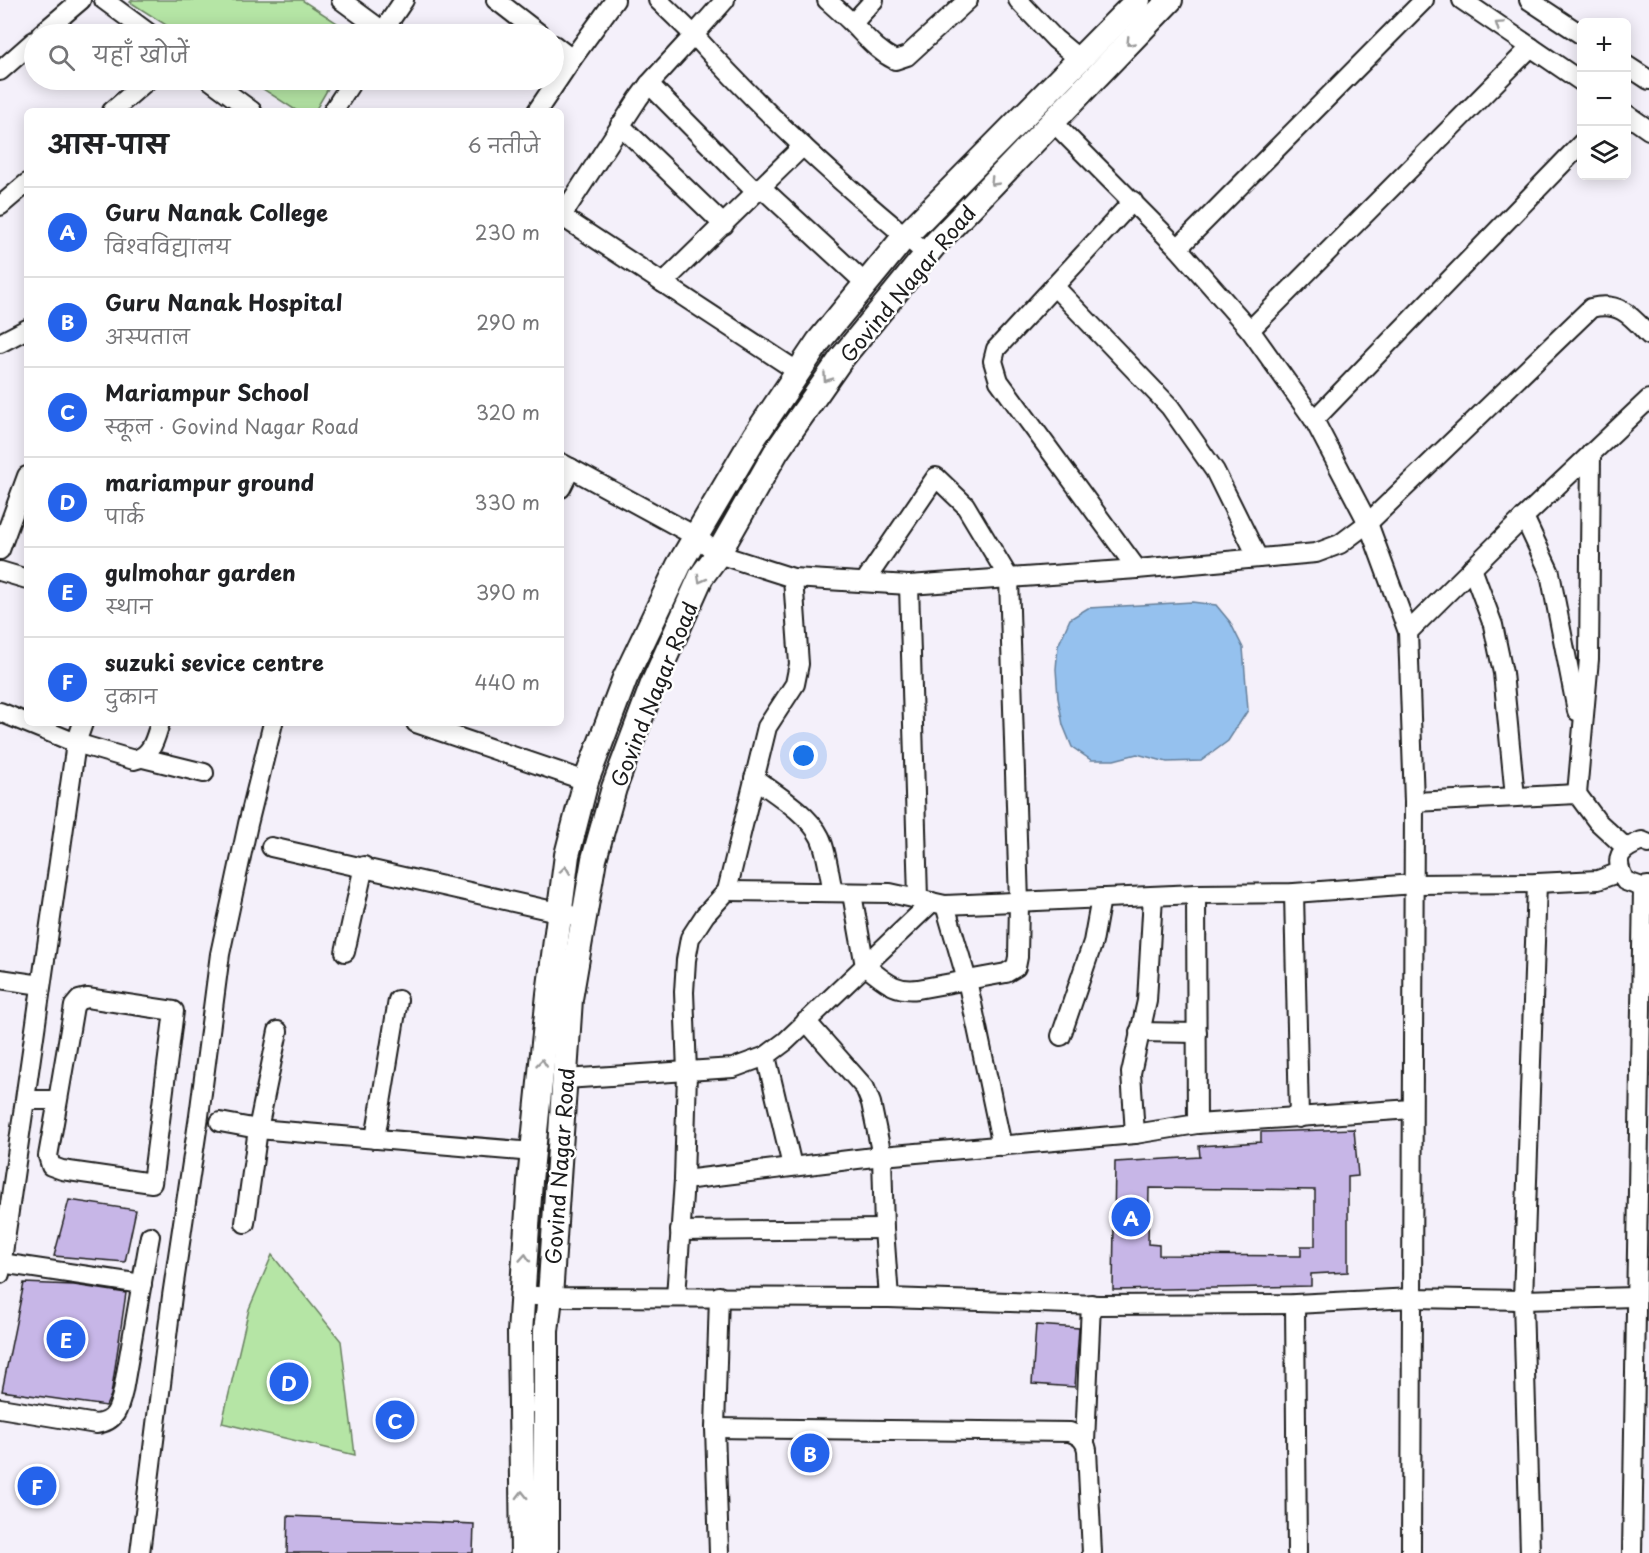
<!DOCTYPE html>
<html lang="hi">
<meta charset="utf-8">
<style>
:root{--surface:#fff;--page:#f2f2f2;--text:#202124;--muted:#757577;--line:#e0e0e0;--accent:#2563eb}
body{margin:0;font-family:"Playpen Sans","Playpen Sans Deva",sans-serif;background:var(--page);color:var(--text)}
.controls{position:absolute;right:18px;top:18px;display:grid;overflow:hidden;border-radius:9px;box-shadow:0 3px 15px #0003}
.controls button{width:54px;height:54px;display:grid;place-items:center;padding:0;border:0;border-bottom:2px solid var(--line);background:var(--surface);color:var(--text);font:30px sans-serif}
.you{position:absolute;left:804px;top:756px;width:21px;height:21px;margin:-15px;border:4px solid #fff;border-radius:50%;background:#1a73e8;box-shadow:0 0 0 9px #1a73e833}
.badge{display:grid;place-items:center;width:39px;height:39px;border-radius:50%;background:var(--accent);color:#fff;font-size:20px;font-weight:700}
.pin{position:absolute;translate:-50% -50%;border:3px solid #fff;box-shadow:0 2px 6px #0006}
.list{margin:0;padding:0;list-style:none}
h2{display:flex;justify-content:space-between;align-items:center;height:78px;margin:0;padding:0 24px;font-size:26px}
h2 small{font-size:20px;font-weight:400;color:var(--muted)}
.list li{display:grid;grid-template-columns:39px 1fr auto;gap:18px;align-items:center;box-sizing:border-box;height:90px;padding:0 24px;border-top:2px solid var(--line)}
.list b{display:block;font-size:22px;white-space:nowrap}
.list p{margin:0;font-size:20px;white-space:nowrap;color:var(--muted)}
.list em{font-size:20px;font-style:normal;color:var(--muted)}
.icon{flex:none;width:33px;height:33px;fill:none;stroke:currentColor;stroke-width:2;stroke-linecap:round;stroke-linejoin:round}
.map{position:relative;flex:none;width:1649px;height:1553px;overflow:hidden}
.search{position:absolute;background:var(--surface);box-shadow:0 3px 15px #0003;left:24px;top:24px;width:540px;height:66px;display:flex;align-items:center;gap:15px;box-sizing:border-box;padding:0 21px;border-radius:33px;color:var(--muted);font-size:22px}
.panel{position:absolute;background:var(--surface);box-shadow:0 3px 15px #0003;left:24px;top:108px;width:540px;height:618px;border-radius:9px}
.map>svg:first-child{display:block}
.green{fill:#b5e5a5;stroke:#688060;stroke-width:1.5}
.water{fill:#95c1ee;stroke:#657f9a;stroke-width:1.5}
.building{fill:#c7b6e7;stroke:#1c1c1c;stroke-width:1.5;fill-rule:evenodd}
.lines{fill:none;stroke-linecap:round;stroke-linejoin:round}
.street-casing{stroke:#1c1c1c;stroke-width:22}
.secondary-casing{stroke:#1c1c1c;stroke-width:28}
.street{stroke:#fff;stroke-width:18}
.secondary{stroke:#fff;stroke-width:24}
.oneway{stroke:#999}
.labels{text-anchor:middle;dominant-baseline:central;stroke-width:5;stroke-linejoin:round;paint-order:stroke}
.street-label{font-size:21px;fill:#1c1c1c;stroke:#fff}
</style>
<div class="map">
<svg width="1649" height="1553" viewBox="0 0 1649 1553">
<rect width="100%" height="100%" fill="#f4f0fa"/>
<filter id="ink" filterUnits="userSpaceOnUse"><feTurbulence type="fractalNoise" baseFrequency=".0167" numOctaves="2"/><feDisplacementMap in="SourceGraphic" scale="12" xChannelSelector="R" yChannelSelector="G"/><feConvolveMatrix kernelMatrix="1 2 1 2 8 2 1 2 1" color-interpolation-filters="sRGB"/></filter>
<g filter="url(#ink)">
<!-- green -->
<g class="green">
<polygon points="132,0 302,0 354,34 180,34 130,2"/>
<polygon points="249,80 333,80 315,111 297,111"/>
<polygon points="272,1255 341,1341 355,1455 222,1423 249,1309"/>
</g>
<!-- water -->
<polygon class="water" points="1192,602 1216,605 1230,622 1243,648 1248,710 1228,741 1201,761 1167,762 1137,754 1114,760 1091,760 1072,747 1063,725 1058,698 1056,669 1058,646 1070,619 1088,608"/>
<!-- building -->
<g class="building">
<path d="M1354,1129l4,47 -10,1v95l-37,2v12l-198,4 2,-128 85,-5 -1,-11 62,-4v-10zM1149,1188l166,2v56h-14v10l-142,-1v-10l-11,-1z"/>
<polygon points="69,1200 136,1210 125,1262 54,1256"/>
<polygon points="24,1283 74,1285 126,1293 111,1395 106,1406 2,1391"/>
<polygon points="1036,1325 1079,1328 1075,1387 1032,1384"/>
<polygon points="800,1440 818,1440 819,1470 800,1470"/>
<polygon points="288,1516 474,1524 473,1553 287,1553"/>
</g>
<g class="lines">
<!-- street casing -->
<g class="street-casing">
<g id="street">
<polyline points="104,0 150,34"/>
<polyline points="341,0 383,31"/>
<polyline points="496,0 540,34"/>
<path d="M725,0l-31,35c71,80 151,152 233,219"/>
<path d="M827,0c9,8 17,15 25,23 14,14 25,28 43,37l12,-4 61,-56"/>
<polyline points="1018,0 1055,39 1079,59"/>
<polyline points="1462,0 1582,82"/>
<polyline points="1529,0 1582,35"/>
<polyline points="853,23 874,0"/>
<polyline points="41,34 81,0"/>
<polyline points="381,34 404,0"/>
<polyline points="554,45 572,59"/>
<polyline points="1626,65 1649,80"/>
<polyline points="0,71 34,41"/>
<polyline points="210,80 252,111"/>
<polyline points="649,84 756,192"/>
<polyline points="112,111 148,80"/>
<polyline points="333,111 353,80"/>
<polyline points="537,111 572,59 615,0"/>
<polyline points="1626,114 1649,130"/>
<polyline points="1053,122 1178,248 1250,330 1314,420 1368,523 1408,632 1414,802 1411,1553"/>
<polyline points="620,125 724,225"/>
<polyline points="761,187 866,284"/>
<polyline points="1133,201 996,349 993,361 999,381 1137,569"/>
<polyline points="0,206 27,183"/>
<polyline points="561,216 800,373"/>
<polyline points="561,217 638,99 649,84 694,35 658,0"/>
<polyline points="1178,248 1424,0"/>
<polyline points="663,283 803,146"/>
<polyline points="1054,286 1170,407 1215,471 1258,558"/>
<polyline points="1250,330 1531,47"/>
<polyline points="0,343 27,329"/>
<polyline points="1314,420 1582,143"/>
<polyline points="1591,453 1589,659 1577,794 1597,821 1625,847"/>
<path d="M561,463l136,74 21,17 75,24 116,7 228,-16 179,-16 24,-9 28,-21 223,-215c29,-7 40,8 58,27"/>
<polyline points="561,488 571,468"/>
<polyline points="1524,517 1550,573 1577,711"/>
<polyline points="0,550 27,476"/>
<polyline points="1472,568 1493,625 1503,673 1515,797"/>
<polyline points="0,571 27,579"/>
<polyline points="909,585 918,898"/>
<polyline points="1408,632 1524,517 1649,399"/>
<path d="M0,712l76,31 58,17c18,-4 21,-21 26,-37"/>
<polyline points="416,723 586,781"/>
<polyline points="143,758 204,773"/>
<path d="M754,778c20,15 54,35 66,59 7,14 9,38 13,54"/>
<polyline points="1414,802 1577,794"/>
<path d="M1649,844l-7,-3c-23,9 -29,16 -17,40l17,6 7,-1"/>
<polyline points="271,847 584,918"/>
<polyline points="727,891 890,893 945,905 1196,894 1294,893 1414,884 1537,883 1598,880 1620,872"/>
<polyline points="1294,893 1299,1118"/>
<path d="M852,894l13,72c19,14 28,26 53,23l88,-16 10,-6 2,-10 1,-54 -10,-325 -44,-73 -29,-28 -71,104"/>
<polyline points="1196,894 1197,1124"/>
<polyline points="945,905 967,980 1002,1146"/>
<polyline points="345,952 364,866"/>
<polyline points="0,979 41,985"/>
<polyline points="806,1021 865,1088 871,1103 882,1156 884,1229 889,1298"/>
<polyline points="1139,1032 1197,1033"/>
<polyline points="1061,1036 1093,942 1101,898"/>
<polyline points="766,1056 792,1166"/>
<polyline points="565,1079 733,1068 766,1056 786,1041 932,902"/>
<polyline points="26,1100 58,1100 48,1156 51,1166 62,1170 152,1183 174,1011 87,998 79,1000 74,1006 58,1100"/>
<polyline points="220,1122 258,1129 533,1152"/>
<polyline points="1135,1134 1131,1073 1147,1001 1153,896"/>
<polyline points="375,1139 398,1000"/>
<polyline points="684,1180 882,1156 1135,1134 1197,1124 1412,1109"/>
<polyline points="245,1223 258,1129 278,1031"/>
<polyline points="680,1231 884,1229"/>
<polyline points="1,1263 142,1284"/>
<polyline points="0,1274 76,743 83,723"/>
<polyline points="522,1295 550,1297 889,1298 1099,1305 1295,1304 1412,1298 1523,1300 1635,1297"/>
<polyline points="719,1296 715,1428 719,1553"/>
<polyline points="676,1297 684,1180 687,1072 684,992 686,960 690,938 705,915 727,891 767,727 795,684 799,664 793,578"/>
<polyline points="1295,1304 1297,1553"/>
<path d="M0,1408l96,16c20,-2 23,-16 27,-33l27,-155"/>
<path d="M715,1428l355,4c10,4 15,8 17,18l5,103"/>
<polyline points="1085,1442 1091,1304"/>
<polyline points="140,1553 172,1296 199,1116 220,954 248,824 273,723"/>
<polyline points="1530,1553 1523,1300 1537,883"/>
<polyline points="1632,1553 1643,888"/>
</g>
</g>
<!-- secondary casing -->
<g class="secondary-casing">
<g id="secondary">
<polyline points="523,1553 520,1333 530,1181 549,994 567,855 586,781 625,678 679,565 755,436 819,341 905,236 1138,0"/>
<polyline points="546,1553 546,1331 550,1297 570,999 594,859 614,788 653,684 701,577 718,554 776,452 841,359 935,244 1170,0"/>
</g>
</g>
<!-- street -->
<use href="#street" class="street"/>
<!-- secondary -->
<use href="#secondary" class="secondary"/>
</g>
<!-- one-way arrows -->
<defs><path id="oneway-chevron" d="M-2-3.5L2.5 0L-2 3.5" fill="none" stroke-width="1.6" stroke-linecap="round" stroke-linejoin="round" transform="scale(1.5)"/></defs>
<g class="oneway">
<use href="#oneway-chevron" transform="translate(1499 25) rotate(-146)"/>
<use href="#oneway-chevron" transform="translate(1130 42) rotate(134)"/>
<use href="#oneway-chevron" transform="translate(994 182) rotate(134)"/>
<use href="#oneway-chevron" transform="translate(827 378) rotate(125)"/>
<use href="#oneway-chevron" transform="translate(701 579) rotate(119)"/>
<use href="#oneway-chevron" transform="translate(565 870) rotate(-82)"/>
<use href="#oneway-chevron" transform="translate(542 1063) rotate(-84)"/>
<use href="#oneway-chevron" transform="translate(525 1258) rotate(-86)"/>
<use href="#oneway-chevron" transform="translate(522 1495) rotate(-91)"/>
</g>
</g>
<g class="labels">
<!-- street labels -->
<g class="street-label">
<text transform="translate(907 283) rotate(-50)">Govind Nagar Road</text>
<text transform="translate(653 694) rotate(-68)">Govind Nagar Road</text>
<text transform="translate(559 1166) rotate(-86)">Govind Nagar Road</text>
</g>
</g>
</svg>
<div class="controls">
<button>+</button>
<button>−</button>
<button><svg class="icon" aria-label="layers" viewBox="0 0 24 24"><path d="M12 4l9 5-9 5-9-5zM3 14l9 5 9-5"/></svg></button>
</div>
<div class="you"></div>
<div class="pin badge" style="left:1131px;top:1217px">A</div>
<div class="pin badge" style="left:810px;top:1453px">B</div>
<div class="pin badge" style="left:395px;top:1420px">C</div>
<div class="pin badge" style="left:289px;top:1382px">D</div>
<div class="pin badge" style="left:66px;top:1339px">E</div>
<div class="pin badge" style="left:37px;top:1486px">F</div>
<div class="search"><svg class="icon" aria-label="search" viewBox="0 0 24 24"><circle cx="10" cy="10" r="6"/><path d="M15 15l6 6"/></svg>यहाँ खोजें</div>
<section class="panel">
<h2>आस-पास<small>6 नतीजे</small></h2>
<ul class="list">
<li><span class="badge">A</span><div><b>Guru Nanak College</b><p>विश्वविद्यालय</p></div><em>230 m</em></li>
<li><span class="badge">B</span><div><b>Guru Nanak Hospital</b><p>अस्पताल</p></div><em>290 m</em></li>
<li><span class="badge">C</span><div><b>Mariampur School</b><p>स्कूल · Govind Nagar Road</p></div><em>320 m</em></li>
<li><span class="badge">D</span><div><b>mariampur ground</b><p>पार्क</p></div><em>330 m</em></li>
<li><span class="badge">E</span><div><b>gulmohar garden</b><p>स्थान</p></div><em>390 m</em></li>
<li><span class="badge">F</span><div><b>suzuki sevice centre</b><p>दुकान</p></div><em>440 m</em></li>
</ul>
</section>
</div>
